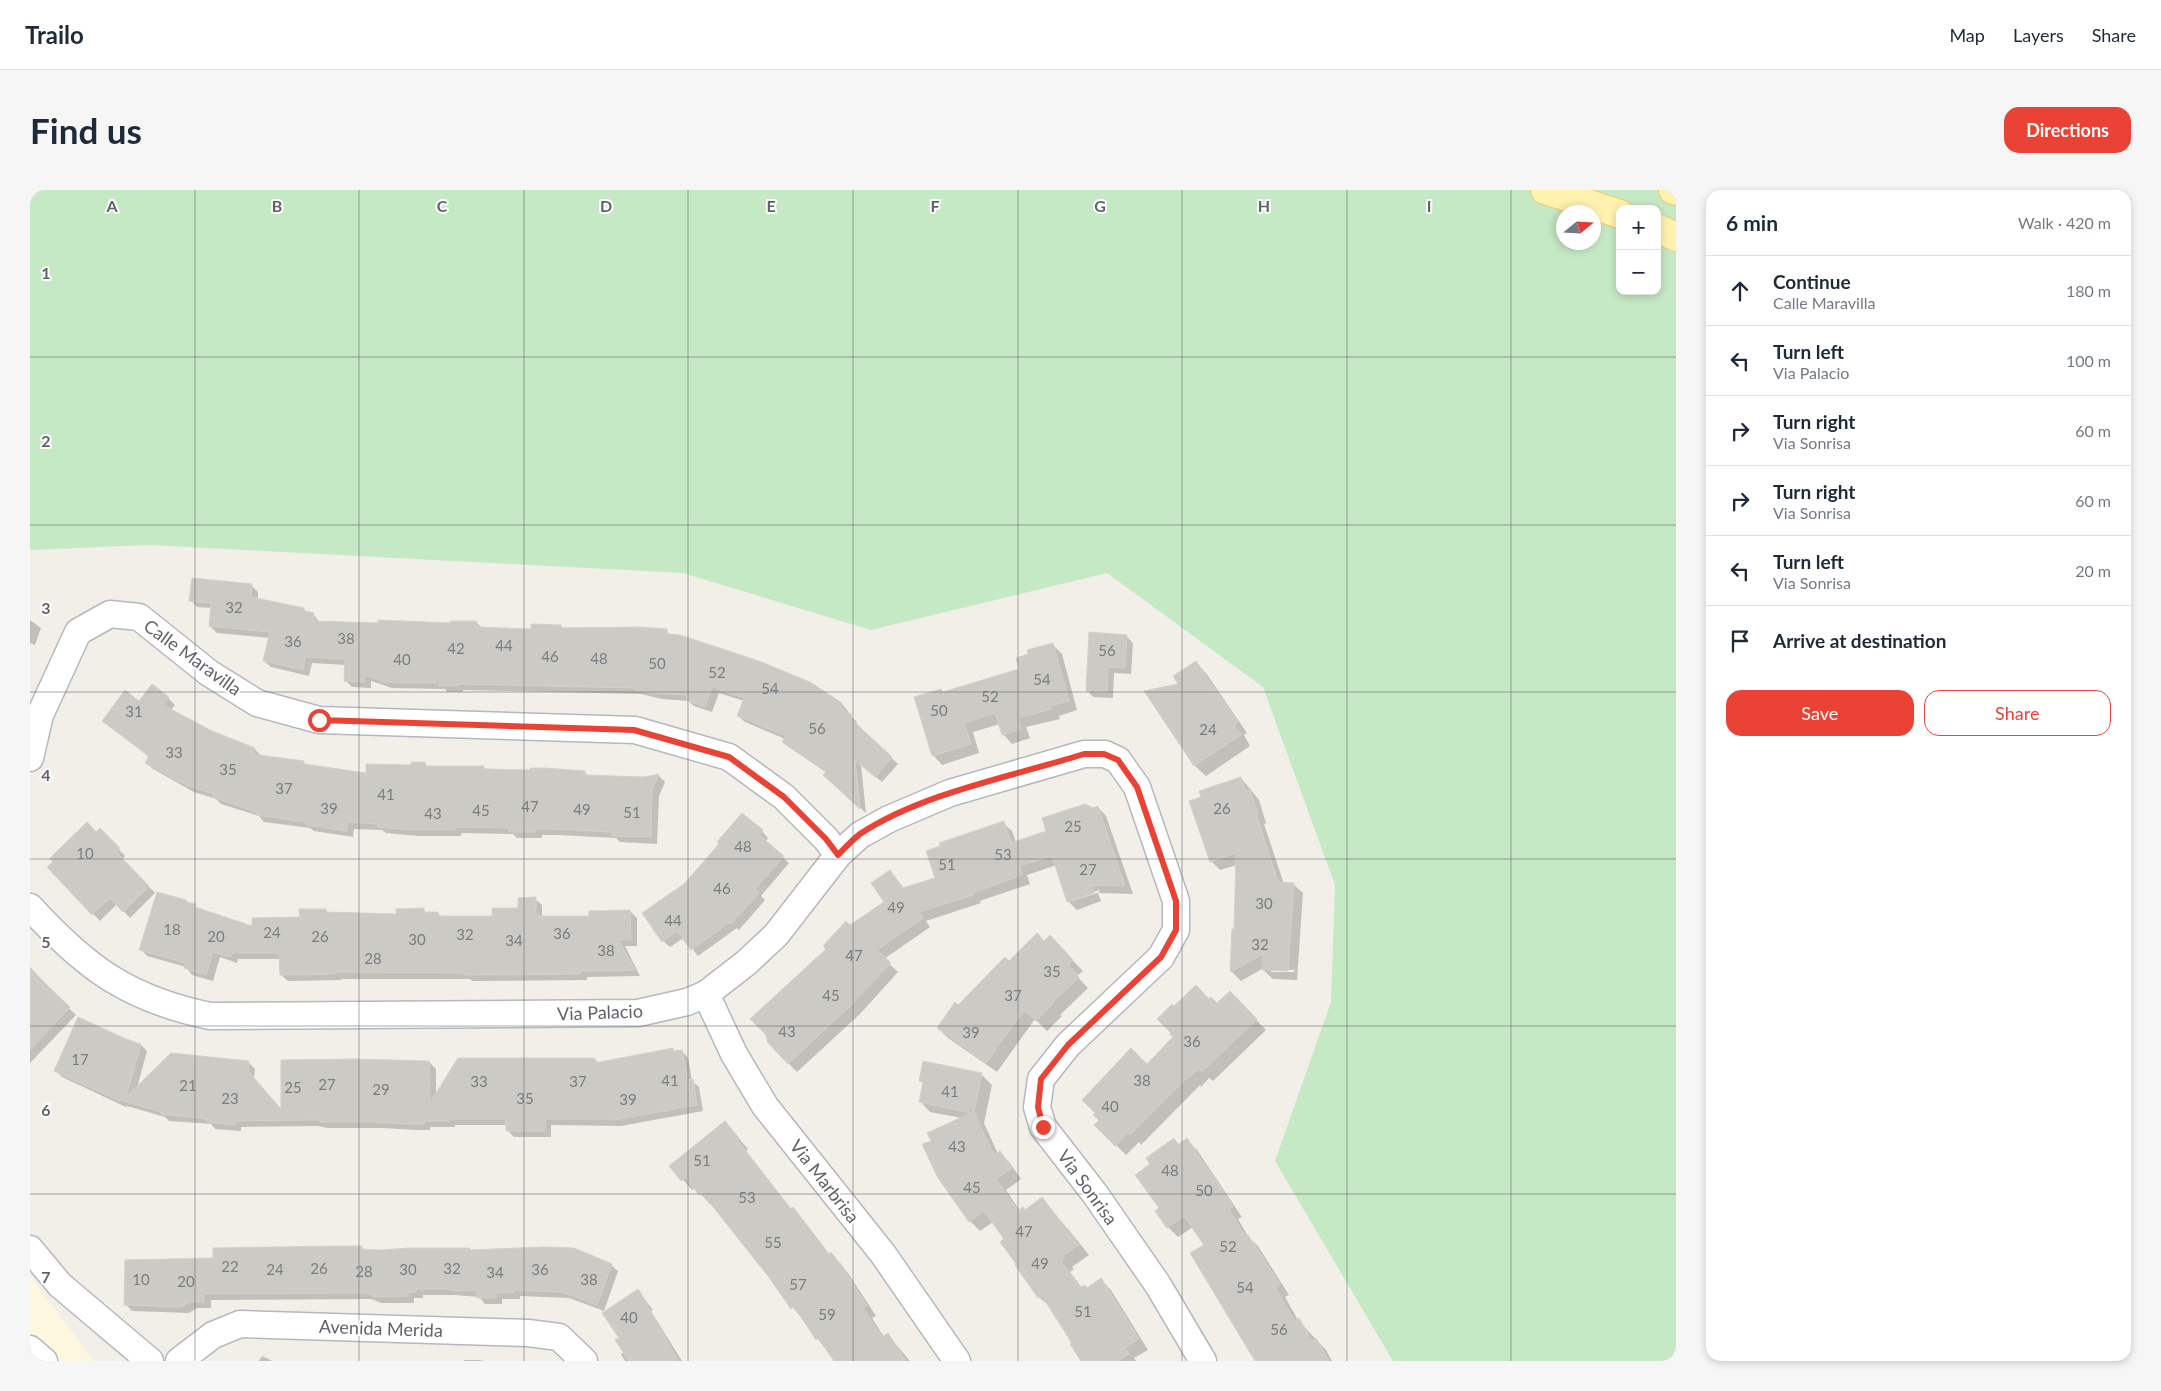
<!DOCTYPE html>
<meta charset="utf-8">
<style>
:root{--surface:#fff;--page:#f6f6f7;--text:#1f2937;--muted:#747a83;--line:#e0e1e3;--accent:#ea4335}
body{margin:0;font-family:Lato,sans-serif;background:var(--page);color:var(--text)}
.controls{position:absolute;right:15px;top:15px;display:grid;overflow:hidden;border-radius:10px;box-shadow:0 2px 8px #0003}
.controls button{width:45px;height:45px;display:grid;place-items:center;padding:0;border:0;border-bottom:1px solid var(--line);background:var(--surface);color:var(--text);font:25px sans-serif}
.compass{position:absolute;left:1526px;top:15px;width:45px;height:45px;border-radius:50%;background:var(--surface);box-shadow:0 2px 8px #0003;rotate:72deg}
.stop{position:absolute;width:15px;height:15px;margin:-11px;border:4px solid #ea4335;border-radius:50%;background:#fff}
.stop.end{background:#ea4335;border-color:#fff;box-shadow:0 1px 5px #0008}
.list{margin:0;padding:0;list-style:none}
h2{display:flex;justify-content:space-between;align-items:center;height:65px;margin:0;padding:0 20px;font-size:21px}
h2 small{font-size:16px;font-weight:400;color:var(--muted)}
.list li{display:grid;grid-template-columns:32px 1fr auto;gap:15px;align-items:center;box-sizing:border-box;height:70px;padding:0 20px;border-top:1px solid var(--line)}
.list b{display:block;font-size:19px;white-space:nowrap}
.list p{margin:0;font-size:16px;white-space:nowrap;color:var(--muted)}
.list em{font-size:16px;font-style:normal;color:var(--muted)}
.actions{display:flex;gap:10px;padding:15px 20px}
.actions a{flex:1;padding:11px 0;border:1px solid var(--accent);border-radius:15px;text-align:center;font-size:18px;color:var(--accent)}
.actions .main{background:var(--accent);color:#fff}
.icon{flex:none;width:28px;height:28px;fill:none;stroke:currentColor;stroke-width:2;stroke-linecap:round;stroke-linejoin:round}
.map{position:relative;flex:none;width:1646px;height:1171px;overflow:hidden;border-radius:15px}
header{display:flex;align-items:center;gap:30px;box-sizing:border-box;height:70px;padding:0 25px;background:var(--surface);border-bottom:1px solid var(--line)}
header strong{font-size:24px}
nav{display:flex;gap:28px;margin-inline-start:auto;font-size:18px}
.intro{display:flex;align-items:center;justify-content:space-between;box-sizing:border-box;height:120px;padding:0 30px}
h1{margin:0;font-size:35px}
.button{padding:12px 22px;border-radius:15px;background:var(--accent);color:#fff;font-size:18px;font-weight:700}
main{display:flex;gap:30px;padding:0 30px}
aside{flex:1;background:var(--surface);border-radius:15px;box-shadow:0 2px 8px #0003}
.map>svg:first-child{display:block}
.commercial{fill:#fef7e0}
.green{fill:#c5e8c5;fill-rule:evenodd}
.shadow{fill:#0003;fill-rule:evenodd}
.building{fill:#cccac5;stroke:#d6d1c6}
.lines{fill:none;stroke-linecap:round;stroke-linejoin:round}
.minor-casing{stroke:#b5b8bc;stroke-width:29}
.major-casing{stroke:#f2c960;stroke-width:30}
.minor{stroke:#fff;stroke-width:26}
.major{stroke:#fff2af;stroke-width:28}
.route{stroke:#ea4335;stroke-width:6}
.grid{fill:none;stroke:#5f6368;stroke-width:1;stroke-opacity:0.55}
.labels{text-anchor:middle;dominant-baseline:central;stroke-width:4;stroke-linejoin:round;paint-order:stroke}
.number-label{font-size:15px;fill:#7a7d7f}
.street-label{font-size:18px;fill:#5f6368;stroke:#fff}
.grid-label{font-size:16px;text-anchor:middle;font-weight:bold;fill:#5f6368;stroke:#fff;stroke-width:4;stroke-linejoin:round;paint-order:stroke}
</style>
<header>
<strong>Trailo</strong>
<nav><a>Map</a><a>Layers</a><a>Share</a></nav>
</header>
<div class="intro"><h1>Find us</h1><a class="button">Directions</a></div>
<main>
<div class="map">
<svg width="1646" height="1171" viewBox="0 0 1646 1171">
<rect width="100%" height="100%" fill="#f1efe8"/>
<!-- commercial -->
<polygon class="commercial" points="0,1085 63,1171 0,1171"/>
<!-- green -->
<path class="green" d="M0,0h1646v1171h-283l-118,-200 56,-159 4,-117 -72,-198 -156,-114 -236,57 -188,-57 -534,-28 -119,5zM1590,19h37v82h-37zM1534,22h30v30h-30z"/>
<!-- shadow -->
<g class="shadow">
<polygon points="221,395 228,402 228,409 274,419 277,423 284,425 290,433 421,435 446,432 453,439 502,440 531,436 534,439 636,441 642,446 779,493 812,514 818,521 817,523 827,532 826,535 868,574 852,592 831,574 836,623 801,592 797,583 760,558 753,552 755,549 715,532 708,526 714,511 689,503 682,522 664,516 658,511 632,509 611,504 433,500 433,502 417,502 415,499 362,498 341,491 341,498 322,497 315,490 316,475 282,473 279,486 241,477 234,471 240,448 187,443 180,436 182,418 167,417 161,410"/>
<polygon points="0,430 11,438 5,455 0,453"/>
<polygon points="1096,446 1103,453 1101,484 1084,483 1083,508 1063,507 1057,500"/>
<polygon points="1023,455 1032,464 1047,520 1029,526 1030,529 996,537 1000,548 982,554 973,544 970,534 943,542 949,563 912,575 903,565 914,503 991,480"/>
<polygon points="1166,473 1176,483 1217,543 1214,545 1220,556 1176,586 1165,576 1116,502 1150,495"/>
<polygon points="138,508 145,515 141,520 181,542 225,559 231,566 274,573 277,575 337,584 395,574 399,577 554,582 558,586 615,588 629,586 635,592 629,606 627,654 590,652 586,648 527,645 512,645 512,648 487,648 483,644 431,643 431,646 389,646 356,643 352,640 324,639 323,647 284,641 280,638 234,632 229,626 191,614 186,609 164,602 123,579 117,573 119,567 73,531 110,512"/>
<path d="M1211,588l18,22 7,23 -2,1 20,60h9l10,9 -6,87 -24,-1 -11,-10 -21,12 -9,-9 1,-42h2l2,-65 -17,5 -9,-9 -9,-63zM1241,779l24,1 -1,2h-23z"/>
<path d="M1068,617l8,9 27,78 -35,-1 3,8 -24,9 -9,-9 -11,-36 -30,10 3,9 -50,17 1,2 -55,18 4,6 -46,32 14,13 -38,42 -63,58 -9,-9 62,-136 36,-25 3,-31 15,18 33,-10 66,-56 9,8 4,11 31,-10zM1069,700l1,2 -28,9v-2z"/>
<polygon points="70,640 95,666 92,669 125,703 100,728 87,714 70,731 19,677"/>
<polygon points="732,641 738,648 735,652 759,673 731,706 735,710 709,740 707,738 668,766 654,748 640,757 633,751"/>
<polygon points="505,709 512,715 512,727 560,728 600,721 607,728 607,756 595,756 610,786 557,787 557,790 442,791 440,789 311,789 311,790 258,791 251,785 251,769 208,769 207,773 190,767 183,791 162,785 156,777 117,766 111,759 156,711 170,720 224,738 271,728 296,720 299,724 368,725 393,720 397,723 408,723 412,727 464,727 490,719"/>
<polygon points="1014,752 1030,757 1053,781 1047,786 1058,798 1030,825 1032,826 1017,841 1005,829 967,882 918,848 908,838 928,816 979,773"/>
<polygon points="0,777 14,792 13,793 46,825 0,873"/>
<polygon points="1200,803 1236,840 1183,891 1179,888 1171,897 1170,895 1111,955 1109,952 1096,965 1066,935 1145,847 1144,818 1179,811 1187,815"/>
<polygon points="95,850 111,855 117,861 107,898 218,872 225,879 224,888 252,922 399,872 406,879 406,906 564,869 569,873 642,859 645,862 652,861 658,868 662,891 669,897 673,921 591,936 521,935 521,947 484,947 477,940 477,935 425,935 425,937 400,937 400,940 386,940 352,938 298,938 287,936 211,937 211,941 185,939 181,934 139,931 135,927 97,916 96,917 32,887 25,880"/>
<polygon points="951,884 962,895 954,933 968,964 970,963 980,973 991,989 976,1000 990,1021 995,1021 1012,1008 1059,1065 1042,1077 1044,1079 1040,1082 1052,1098 1057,1099 1071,1090 1081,1100 1118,1160 1104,1168 1106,1171 1052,1171 1020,1117 1009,1107 976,1049 963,1032 950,1041 940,1031 902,951 932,928 900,922 890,911 894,894 890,891"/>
<polygon points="695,932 718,959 716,961 762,1020 772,1029 800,1065 811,1074 820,1086 846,1126 842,1128 854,1147 858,1145 880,1171 805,1171 681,1013 680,1014 665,998 662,1000 641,976"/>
<polygon points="1144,950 1150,955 1157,950 1167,960 1212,1027 1208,1029 1219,1048 1228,1056 1259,1105 1255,1107 1268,1130 1296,1160 1302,1171 1226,1171 1175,1055 1163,1037 1148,1047 1138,1037 1131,1019 1122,975"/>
<polygon points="331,1058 334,1060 350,1061 439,1059 441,1061 581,1075 588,1081 574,1121 539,1108 490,1106 490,1109 472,1109 472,1114 455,1114 449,1107 425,1105 393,1105 393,1108 384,1108 384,1113 351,1113 342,1109 181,1110 181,1118 167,1118 159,1123 102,1121 96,1115 184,1069"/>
<polygon points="608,1101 623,1120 621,1121 652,1171 595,1171 591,1164 595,1162 591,1148"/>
<polygon points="232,1166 242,1171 229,1171"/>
<polygon points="434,1170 449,1170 454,1171 434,1171"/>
</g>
<!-- building -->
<g class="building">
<polygon points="162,388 222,394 221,407 274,418 274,421 284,423 283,431 348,433 348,430 420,433 420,431 447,431 447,437 501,439 501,434 531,435 531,438 610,437 637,439 637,444 650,445 729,471 780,492 812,513 810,517 822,525 820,528 862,567 845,587 825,570 830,619 793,585 796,582 752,552 756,546 707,526 714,508 682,497 675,517 656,510 657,505 624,503 605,500 605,498 427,494 427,496 409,496 410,493 354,492 335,485 334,492 314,491 315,469 275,467 273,480 233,471 240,442 179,436 181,413 159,411"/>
<polygon points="1059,442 1097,445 1095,478 1078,477 1077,502 1056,501"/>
<polygon points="1023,453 1039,511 1020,516 1021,519 988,528 991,539 972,545 965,523 934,533 941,554 902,566 884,507 911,499 913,502 989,479 986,468 998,464 997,460"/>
<polygon points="1166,471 1208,532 1204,535 1211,545 1164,576 1114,501 1148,494 1143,486"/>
<polygon points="122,494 139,507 133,515 182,541 225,558 223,564 274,571 274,574 336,583 336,574 381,575 381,572 395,572 396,576 454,576 454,579 500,580 500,578 516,578 555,581 555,585 614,587 629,584 622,599 621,647 582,646 582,642 520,639 506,639 505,642 479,642 479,638 425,637 425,640 381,640 348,637 347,634 318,632 316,641 276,635 276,632 226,625 226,622 183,607 184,604 156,595 115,573 119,566 72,531 95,500 109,511"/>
<polygon points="1211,587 1216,601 1220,600 1228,624 1226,624 1248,692 1264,693 1258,781 1232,780 1233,764 1200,782 1202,739 1204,739 1206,663 1180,672 1159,611 1171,607 1169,601"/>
<polygon points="1055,614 1063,618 1068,616 1095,696 1061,695 1064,703 1037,712 1022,666 989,676 992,685 942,703 943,705 889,722 893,728 847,760 861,773 821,815 758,874 738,853 736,845 720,829 796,759 793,756 816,731 820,735 854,712 841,693 860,680 873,698 905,688 896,661 910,656 909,653 974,631 981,653 1016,641 1012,628"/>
<polygon points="712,623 733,640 729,645 754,666 725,699 729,703 701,734 700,732 661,760 647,741 632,752 612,723 654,694 689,654 687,652"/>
<polygon points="57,632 66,642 70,638 90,658 86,662 119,696 93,722 80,708 62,725 17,677 23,672 20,668"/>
<polygon points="127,702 156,710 156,712 166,714 165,717 222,736 222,728 270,727 269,719 296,719 296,722 366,724 366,719 394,718 394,722 408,722 408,726 462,726 462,718 488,718 488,708 506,707 506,726 559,726 559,721 600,720 601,750 589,750 605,780 551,781 551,784 434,785 434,783 305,782 305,784 250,785 249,763 202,763 200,767 183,762 176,785 154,778 156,773 109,760"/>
<polygon points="1007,743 1014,751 1020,745 1043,770 1038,775 1049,787 1021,814 1022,815 1006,831 994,820 956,873 907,838 925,812 928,815 975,767 979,771"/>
<polygon points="0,779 40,817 0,860"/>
<polygon points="1166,795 1179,809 1181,807 1187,813 1200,801 1227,829 1172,882 1169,878 1160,887 1159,886 1100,945 1098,942 1085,956 1064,935 1069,930 1063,925 1065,923 1052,910 1101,858 1117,874 1143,847 1140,844 1141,843 1127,829 1142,814 1144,816"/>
<polygon points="48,827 96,849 111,854 96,907 141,863 219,871 218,881 251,919 251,870 324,869 399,871 400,913 428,868 565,868 565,873 643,858 643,861 652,860 658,890 663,889 667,915 583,930 583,929 515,929 515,941 476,941 476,929 419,929 419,931 394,931 394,934 378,934 344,932 290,932 290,930 280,930 205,931 205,935 177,932 177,929 131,924 131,922 90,910 90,911 24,881"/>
<polygon points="893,871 952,883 944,922 964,965 970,961 982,978 966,989 988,1021 993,1017 995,1020 1012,1007 1036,1039 1037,1038 1050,1054 1033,1066 1035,1068 1031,1071 1050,1098 1055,1095 1057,1098 1071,1088 1109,1149 1095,1158 1099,1164 1088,1171 1051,1171 1040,1154 1042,1153 1012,1106 1008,1108 985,1075 986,1074 970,1052 974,1049 954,1021 939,1032 908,988 892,954 901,951 897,943 941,923 889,912 893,892 889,891"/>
<polygon points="695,931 709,948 707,950 761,1019 763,1017 799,1064 801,1062 811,1075 837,1116 833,1118 852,1147 858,1143 876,1171 804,1171 788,1148 786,1150 764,1116 761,1119 738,1086 672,1003 669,1005 655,987 651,991 639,976"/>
<polygon points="1144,948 1148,955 1157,948 1203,1016 1199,1019 1215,1046 1218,1045 1250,1094 1245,1097 1265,1131 1269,1128 1282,1151 1286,1148 1299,1171 1225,1171 1160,1063 1174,1055 1154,1026 1137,1038 1125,1021 1129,1018 1105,985 1120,974 1116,968"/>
<polygon points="307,1056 332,1056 332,1059 350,1060 379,1058 440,1058 440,1060 513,1057 544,1058 582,1074 567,1115 531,1102 484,1100 484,1102 466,1103 466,1108 447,1108 447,1100 428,1101 418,1099 386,1099 386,1102 378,1102 378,1106 343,1107 343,1105 334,1103 174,1104 174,1112 160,1112 151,1117 94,1115 95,1070 183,1068 183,1058"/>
<polygon points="608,1099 617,1113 616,1114 626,1130 648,1171 599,1171 585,1150 589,1148 572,1123"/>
</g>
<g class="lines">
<!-- minor casing -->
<g class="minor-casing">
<g id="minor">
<polyline points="0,568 10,525 48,442 80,424 109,427 179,483 227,513 289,530 605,540 699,567 754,607 796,649 808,665"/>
<path d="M0,717c56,61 98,92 180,109l428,-3 49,-11 19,-8 40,-31 30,-28 62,-80 22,-20 29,-16 61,-26 134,-39h21l13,6 19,27 39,114v29l-15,27 -93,88 -27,34 -4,28 6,20 52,67 63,91 45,76"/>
<polyline points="676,804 704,864 735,916 853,1064 927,1171"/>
<polyline points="0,1059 30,1095 120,1171"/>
<polyline points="0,1159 14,1171"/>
<polyline points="149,1171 183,1145 210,1134 498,1143 529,1147 554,1171"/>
</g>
</g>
<!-- major casing -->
<g class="major-casing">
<g id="major">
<polyline points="1515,0 1590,24"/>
<polyline points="1643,0 1646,1"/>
<polyline points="1627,38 1646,47"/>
</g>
</g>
<!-- minor -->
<use href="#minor" class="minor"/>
<!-- major -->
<use href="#major" class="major"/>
</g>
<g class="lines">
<!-- route -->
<path class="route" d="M289,530l315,10 95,27 55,40 42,42 12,16c7,-7 14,-15 22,-21 62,-41 154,-58 224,-80h20l14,6 19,27 39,114v29l-15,27 -93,88 -27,34 -3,28 5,20"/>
</g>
<!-- grid -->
<path class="grid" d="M165,0v1171M329,0v1171M494,0v1171M658,0v1171M823,0v1171M988,0v1171M1152,0v1171M1317,0v1171M1481,0v1171M0,167h1646M0,335h1646M0,502h1646M0,669h1646M0,836h1646M0,1004h1646"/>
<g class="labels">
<!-- number labels -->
<g class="number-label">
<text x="204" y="417">32</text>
<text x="316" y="448">38</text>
<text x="263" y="451">36</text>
<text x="474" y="455">44</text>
<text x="426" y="458">42</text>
<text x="1077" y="460">56</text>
<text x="520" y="466">46</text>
<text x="569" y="468">48</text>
<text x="372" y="469">40</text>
<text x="627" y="473">50</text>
<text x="687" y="482">52</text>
<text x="1012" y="489">54</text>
<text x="740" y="498">54</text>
<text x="960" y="506">52</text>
<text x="909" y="520">50</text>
<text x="104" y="521">31</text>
<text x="787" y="538">56</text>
<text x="1178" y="539">24</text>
<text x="144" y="562">33</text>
<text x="198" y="579">35</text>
<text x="254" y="598">37</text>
<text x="356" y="604">41</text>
<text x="500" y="616">47</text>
<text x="299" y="618">39</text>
<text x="1192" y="618">26</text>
<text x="552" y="619">49</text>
<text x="451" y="620">45</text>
<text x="602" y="622">51</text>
<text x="403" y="623">43</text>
<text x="1043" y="636">25</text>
<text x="713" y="656">48</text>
<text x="55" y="663">10</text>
<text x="973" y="664">53</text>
<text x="917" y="674">51</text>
<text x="1058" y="679">27</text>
<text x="692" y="698">46</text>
<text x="1234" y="713">30</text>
<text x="866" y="717">49</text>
<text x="643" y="730">44</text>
<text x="142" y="739">18</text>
<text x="242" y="742">24</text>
<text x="532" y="743">36</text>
<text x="435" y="744">32</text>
<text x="186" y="746">20</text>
<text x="290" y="746">26</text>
<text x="387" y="749">30</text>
<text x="484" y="750">34</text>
<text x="1230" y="754">32</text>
<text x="576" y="760">38</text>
<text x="824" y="765">47</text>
<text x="343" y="768">28</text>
<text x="1022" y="781">35</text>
<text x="801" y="805">45</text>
<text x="983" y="805">37</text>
<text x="757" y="841">43</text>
<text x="941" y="842">39</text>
<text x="1162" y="851">36</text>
<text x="50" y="869">17</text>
<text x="640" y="890">41</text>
<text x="1112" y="890">38</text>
<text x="449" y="891">33</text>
<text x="548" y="891">37</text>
<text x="297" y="894">27</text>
<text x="158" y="895">21</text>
<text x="263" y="897">25</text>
<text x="351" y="899">29</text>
<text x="920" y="901">41</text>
<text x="200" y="908">23</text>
<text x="495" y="908">35</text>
<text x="598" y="909">39</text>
<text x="1080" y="916">40</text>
<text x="927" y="956">43</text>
<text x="672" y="970">51</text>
<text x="1140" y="980">48</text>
<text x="942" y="997">45</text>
<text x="1174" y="1000">50</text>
<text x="717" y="1007">53</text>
<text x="994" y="1041">47</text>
<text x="743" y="1052">55</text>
<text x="1198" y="1056">52</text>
<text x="1010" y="1073">49</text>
<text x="200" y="1076">22</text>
<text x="289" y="1078">26</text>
<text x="422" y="1078">32</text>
<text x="245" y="1079">24</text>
<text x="378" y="1079">30</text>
<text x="510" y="1079">36</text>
<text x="334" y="1081">28</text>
<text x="465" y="1082">34</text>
<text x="111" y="1089">10</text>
<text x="559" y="1089">38</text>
<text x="156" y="1091">20</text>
<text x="768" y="1094">57</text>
<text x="1215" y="1097">54</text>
<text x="1053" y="1121">51</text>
<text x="797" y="1124">59</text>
<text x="599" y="1127">40</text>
<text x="1249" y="1139">56</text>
</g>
<!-- street labels -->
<g class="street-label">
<text transform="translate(163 467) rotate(36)">Calle Maravilla</text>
<text transform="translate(570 822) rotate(-2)">Via Palacio</text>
<text transform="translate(795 991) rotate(52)">Via Marbrisa</text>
<text transform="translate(1058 997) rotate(54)">Via Sonrisa</text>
<text transform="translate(351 1138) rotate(2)">Avenida Merida</text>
</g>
</g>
<g class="grid-label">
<text x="82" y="22">A</text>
<text x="247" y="22">B</text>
<text x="412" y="22">C</text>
<text x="576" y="22">D</text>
<text x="741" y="22">E</text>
<text x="905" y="22">F</text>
<text x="1070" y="22">G</text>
<text x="1234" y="22">H</text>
<text x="1399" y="22">I</text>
<text x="16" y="89">1</text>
<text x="16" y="257">2</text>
<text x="16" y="424">3</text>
<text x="16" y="591">4</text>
<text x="16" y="758">5</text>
<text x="16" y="926">6</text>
<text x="16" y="1093">7</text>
</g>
</svg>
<div class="controls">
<button>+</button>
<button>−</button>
</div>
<svg class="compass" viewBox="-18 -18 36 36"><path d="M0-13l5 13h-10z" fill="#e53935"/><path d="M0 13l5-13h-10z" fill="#747a83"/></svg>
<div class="stop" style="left:289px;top:530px"></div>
<div class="stop end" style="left:1013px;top:937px"></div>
</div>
<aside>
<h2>6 min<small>Walk · 420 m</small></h2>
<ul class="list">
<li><svg class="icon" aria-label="ahead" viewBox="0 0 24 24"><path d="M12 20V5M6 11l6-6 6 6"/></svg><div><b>Continue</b><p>Calle Maravilla</p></div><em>180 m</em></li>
<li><svg class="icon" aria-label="left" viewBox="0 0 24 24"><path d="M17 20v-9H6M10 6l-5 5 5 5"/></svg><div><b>Turn left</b><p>Via Palacio</p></div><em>100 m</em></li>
<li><svg class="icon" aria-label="right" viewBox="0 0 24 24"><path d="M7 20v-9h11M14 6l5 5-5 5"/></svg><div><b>Turn right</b><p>Via Sonrisa</p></div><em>60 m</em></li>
<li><svg class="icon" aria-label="right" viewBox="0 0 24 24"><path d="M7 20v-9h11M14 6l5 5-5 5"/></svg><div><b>Turn right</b><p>Via Sonrisa</p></div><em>60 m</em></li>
<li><svg class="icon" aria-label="left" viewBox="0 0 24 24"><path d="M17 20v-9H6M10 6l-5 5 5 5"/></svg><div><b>Turn left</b><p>Via Sonrisa</p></div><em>20 m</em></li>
<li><svg class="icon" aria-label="arrive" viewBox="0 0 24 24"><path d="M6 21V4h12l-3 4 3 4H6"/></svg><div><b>Arrive at destination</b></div></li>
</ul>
<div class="actions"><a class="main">Save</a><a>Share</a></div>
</aside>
</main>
